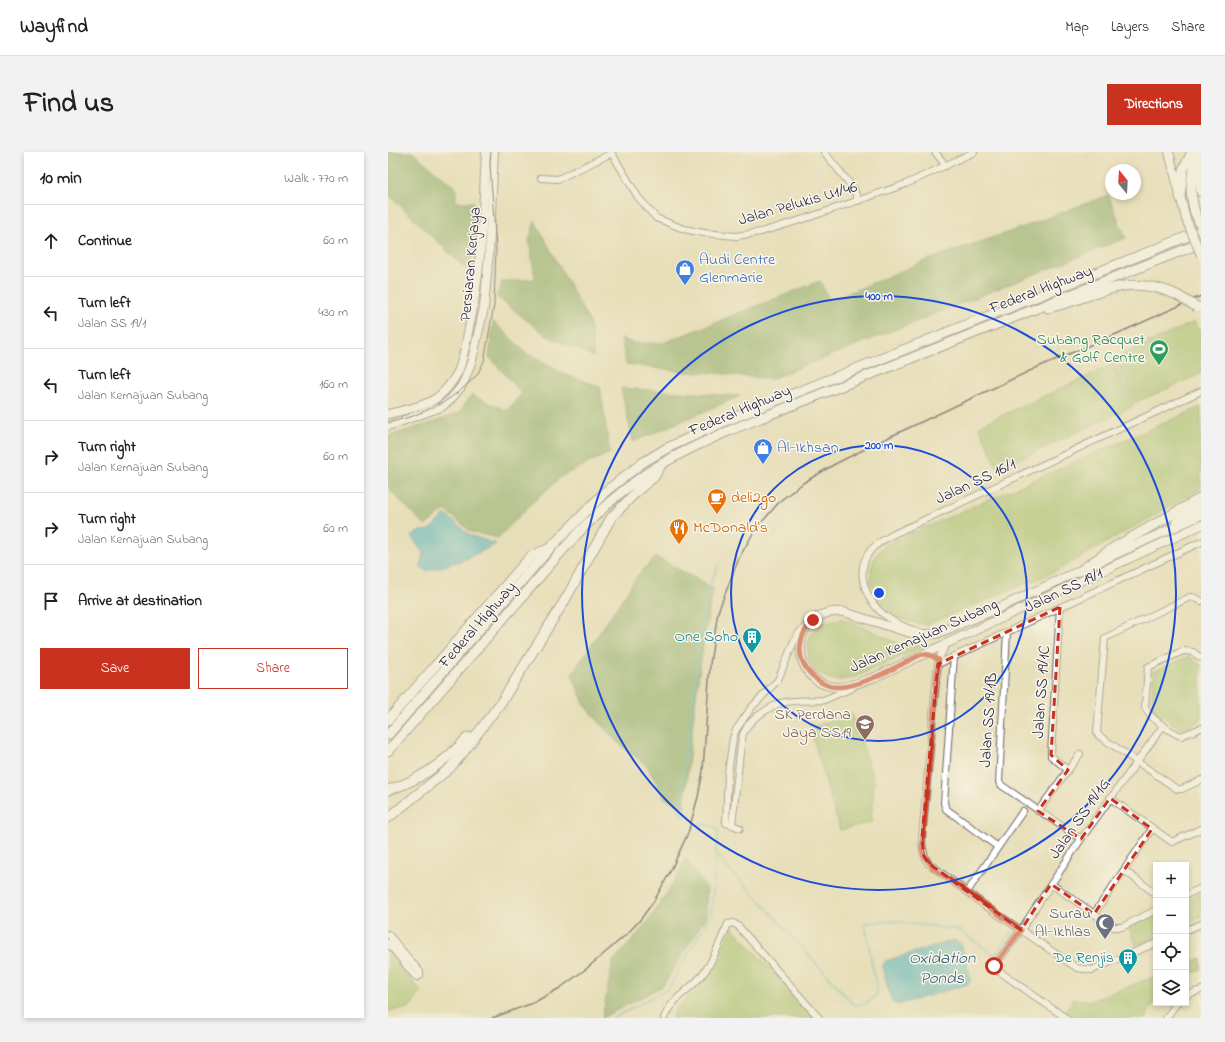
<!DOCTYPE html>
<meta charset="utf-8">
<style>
:root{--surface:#fff;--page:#f2f2f2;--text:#202124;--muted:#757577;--line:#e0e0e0;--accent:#c8321e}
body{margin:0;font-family:"Indie Flower",sans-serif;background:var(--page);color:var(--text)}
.controls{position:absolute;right:12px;bottom:12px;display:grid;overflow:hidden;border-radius:0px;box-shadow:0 2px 6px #0003}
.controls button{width:36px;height:36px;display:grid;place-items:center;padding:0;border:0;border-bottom:1px solid var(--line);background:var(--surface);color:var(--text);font:20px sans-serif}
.compass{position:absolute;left:717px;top:12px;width:36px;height:36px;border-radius:50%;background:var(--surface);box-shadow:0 2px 6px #0003;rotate:342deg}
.stop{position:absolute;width:12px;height:12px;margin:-9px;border:3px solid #c8321e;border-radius:50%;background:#fff}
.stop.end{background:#c8321e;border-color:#fff;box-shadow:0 1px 4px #0008}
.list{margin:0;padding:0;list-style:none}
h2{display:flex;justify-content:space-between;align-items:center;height:52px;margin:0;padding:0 16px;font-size:17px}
h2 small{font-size:13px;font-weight:400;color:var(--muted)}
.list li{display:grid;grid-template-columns:26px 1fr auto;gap:12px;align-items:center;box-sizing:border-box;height:72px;padding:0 16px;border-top:1px solid var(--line)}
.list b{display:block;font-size:15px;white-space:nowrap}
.list p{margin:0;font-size:13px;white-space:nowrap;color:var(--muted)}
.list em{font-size:13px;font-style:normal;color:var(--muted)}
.actions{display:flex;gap:8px;padding:12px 16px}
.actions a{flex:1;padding:9px 0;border:1px solid var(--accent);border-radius:0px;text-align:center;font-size:14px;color:var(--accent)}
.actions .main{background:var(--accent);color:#fff}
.icon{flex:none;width:22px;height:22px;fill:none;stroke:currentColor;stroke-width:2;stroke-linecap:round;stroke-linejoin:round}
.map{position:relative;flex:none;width:813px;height:866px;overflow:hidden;border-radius:0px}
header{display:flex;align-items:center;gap:24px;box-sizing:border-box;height:56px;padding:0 20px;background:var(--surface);border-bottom:1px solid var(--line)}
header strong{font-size:19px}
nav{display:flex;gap:22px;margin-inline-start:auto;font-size:14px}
.intro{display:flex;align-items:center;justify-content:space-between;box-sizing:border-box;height:96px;padding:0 24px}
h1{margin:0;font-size:28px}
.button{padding:10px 18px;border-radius:0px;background:var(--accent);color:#fff;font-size:14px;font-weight:700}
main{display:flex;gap:24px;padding:0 24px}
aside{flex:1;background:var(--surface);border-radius:0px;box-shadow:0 2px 6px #0003}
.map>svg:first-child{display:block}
.green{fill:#9dbf69;stroke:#607052}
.forest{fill:#7ea65d;stroke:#50644c}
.water{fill:#46b1c5;stroke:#346a80}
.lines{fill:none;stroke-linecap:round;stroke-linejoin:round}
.stream{stroke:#46b1c5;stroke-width:1.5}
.minor-casing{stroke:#676467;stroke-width:8}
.major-casing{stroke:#676467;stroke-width:10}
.highway-casing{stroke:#676467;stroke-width:11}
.minor{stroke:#fff;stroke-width:6}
.major{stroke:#fff;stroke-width:8}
.highway{stroke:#fff;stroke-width:9}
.tram{stroke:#22223b;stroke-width:1}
.rail{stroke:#22223b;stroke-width:1.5}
.major-bridge-casing{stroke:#676467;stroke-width:10;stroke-linecap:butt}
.highway-bridge-casing{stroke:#676467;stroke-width:11;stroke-linecap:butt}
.major-bridge{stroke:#fff;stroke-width:8}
.highway-bridge{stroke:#fff;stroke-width:9}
.route{stroke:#c8321e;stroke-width:5}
.marked{fill:none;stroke:#c8321e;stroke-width:3;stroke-dasharray:8 5;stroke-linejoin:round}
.ring{fill:none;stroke:#1d4ed8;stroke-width:2}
.labels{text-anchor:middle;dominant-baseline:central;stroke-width:3;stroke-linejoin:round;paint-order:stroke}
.street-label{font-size:16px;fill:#22223b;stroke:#fbf7ec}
.shop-label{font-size:16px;fill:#366cbe;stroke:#fbf7ec;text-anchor:start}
.leisure-label{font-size:16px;fill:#27864d;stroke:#fbf7ec;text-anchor:end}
.food-label{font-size:16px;fill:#c56008;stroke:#fbf7ec;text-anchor:start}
.culture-label{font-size:16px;fill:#0d838f;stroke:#fbf7ec;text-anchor:end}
.education-label{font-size:16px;fill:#785e54;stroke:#fbf7ec;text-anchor:end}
.worship-label{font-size:16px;fill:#5b616d;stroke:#fbf7ec;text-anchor:end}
.water-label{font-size:17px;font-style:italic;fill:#305b72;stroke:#fbf7ec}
.centre{fill:#1d4ed8;stroke:#fbf7ec;stroke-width:2}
.ring-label{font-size:12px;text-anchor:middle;font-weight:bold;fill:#1d4ed8;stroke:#fbf7ec;stroke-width:3;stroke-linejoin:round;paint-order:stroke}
</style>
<header>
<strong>Wayfind</strong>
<nav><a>Map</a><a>Layers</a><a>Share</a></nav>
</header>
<div class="intro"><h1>Find us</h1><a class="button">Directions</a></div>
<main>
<aside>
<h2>10 min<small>Walk · 770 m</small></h2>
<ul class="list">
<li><svg class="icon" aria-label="ahead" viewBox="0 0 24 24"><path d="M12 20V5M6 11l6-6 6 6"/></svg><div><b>Continue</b></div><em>60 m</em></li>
<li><svg class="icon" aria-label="left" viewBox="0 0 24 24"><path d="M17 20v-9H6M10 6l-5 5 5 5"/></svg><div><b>Turn left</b><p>Jalan SS 19/1</p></div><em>430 m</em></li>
<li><svg class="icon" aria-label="left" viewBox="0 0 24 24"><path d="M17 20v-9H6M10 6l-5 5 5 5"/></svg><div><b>Turn left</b><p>Jalan Kemajuan Subang</p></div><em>160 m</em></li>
<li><svg class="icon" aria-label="right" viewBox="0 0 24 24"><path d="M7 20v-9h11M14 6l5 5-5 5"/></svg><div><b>Turn right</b><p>Jalan Kemajuan Subang</p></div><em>60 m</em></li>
<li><svg class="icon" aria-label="right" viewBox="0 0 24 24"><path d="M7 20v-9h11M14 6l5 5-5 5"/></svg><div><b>Turn right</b><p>Jalan Kemajuan Subang</p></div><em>60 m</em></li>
<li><svg class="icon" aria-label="arrive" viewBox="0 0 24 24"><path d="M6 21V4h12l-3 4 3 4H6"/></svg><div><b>Arrive at destination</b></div></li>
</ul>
<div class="actions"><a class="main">Save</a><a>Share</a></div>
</aside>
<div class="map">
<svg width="813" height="866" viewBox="0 0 813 866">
<rect width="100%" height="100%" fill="#fbf7ec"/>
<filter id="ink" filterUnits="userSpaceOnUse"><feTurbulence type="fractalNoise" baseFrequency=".025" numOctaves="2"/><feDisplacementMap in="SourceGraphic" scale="8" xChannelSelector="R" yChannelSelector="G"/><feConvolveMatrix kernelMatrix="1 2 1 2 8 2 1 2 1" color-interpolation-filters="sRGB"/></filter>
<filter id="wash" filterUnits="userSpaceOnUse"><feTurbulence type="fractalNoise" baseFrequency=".012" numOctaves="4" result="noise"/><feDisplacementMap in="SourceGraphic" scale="16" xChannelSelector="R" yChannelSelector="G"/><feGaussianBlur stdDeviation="0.9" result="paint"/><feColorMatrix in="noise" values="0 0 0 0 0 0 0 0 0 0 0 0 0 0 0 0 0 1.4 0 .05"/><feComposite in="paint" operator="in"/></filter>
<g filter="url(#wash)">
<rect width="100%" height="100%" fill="#e7dfb9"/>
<!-- green -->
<g class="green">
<polygon points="806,170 813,180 813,222 746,251 727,206"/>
<polygon points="726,212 745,254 610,317 591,274"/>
<polygon points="813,255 813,337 668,419 538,473 510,466 491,449 483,431 483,415 488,403 497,393"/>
<path d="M453,467l9,2 49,23 27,2c-17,7 -34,14 -51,22 -11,5 -22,11 -34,12 -27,2 -45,-32 -25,-51 6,-7 16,-9 25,-10z"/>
<polygon points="801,504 813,513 813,568 792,578 764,555 765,520"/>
<polygon points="464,561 486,630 483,670 452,678 422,576"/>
<polygon points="813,741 813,765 798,771 798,748"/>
<polygon points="768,762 768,784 748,793 740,775"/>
<polygon points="344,775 427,866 284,866 289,856 321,823"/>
<polygon points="0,799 33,840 21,856 0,859"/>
<polygon points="813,806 813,818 798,823 798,812"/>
<polygon points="768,824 768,846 760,861 759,866 683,866 677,861 685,847 703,849"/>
</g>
<!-- forest -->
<g class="forest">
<path d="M0,0h24l44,36v14h18c1,25 0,47 -4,71l-82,-79z"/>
<polygon points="720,43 738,86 383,227 325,221 296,220 238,212 233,186 244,191 275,191 432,129 442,149 541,107 630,77"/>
<polygon points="147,69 202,171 206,205 159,184 108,144 115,129 147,127 141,88"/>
<polygon points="105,169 138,201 174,221 212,235 222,301 174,324 144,351 110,386 83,380 57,358 37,374 0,336 0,284 49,269 71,261 84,243 119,259 134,241 101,205"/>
<polygon points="233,236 352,244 245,290"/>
<path d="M268,405l57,31c-14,72 -22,147 -29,220l-19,-10 -18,-32 -30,-24 -18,-20 -15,-18 -12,-30 66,-99z"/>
<polygon points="298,707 319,737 318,765 275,834 214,866 225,809 243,790 263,765 281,738"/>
</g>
<!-- water -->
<g class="water">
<polygon points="57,362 82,383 108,392 76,408 39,419 32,414 35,401 23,384 32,379 41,378"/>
<polygon points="566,788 573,792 583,827 581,832 509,853 504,850 494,816 497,809"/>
</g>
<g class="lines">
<!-- stream -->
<g class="stream">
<path d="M297,665c-6,-4 -7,-7 -6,-14l7,-58 5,-23 10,-100 6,-30 11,-26"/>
<path d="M328,703l4,1 6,11 27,26 100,111c9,3 19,-4 24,-10v-7l-4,-17 -8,-47 30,-2 63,9 35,24h3l17,-23"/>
<polyline points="225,866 280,837 323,762 330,680 329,676 326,674 312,672"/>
</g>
</g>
</g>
<g filter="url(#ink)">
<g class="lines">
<!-- minor casing -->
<g class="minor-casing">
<g id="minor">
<polyline points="223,0 250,45 268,66 296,77 316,81 348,84 373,80 419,66 518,32 586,0"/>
<polyline points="436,0 466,37 470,49"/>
<polyline points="547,0 558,14"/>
<polyline points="153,26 170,27 224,1"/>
<polyline points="813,449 805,445 802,445 717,486 709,580 710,583 789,637 794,637 813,628"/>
<polyline points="672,455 663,602 663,604 680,618"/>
<polyline points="417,475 410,482 406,489 390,528 363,556 348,578 345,586 340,621 338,671 344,673 353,592 355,582 360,573 368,565 380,557 392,551 405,549 436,548 464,536"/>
<path d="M528,479c-12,-4 -23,-9 -33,-17 -18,-15 -29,-44 -12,-64 7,-8 16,-12 25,-17l305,-142"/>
<polyline points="619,480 611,630 613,633 693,687"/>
<path d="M559,491l-6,11 -4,16 -15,168c0,10 1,17 6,25l59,44 90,61 15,2 64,-27"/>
<polyline points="566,504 556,651 558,657 610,695"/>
<path d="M813,506l-8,-6 -10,-1 -35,16 -3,40c3,10 26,25 36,29l20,-8"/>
<polyline points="550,512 813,390"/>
<polyline points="722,646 784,690 813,677"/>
<polyline points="650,659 692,602"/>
<polyline points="344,673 352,676"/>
<polyline points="737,719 768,742"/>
<polyline points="663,732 725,775 734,775 768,758"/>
<polyline points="579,740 635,659"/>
<polyline points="798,743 813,736"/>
<polyline points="706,762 764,677"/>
<polyline points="798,778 813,772"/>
<polyline points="0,782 32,820 32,824 29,825 27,824 0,791"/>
<polyline points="798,843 813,838"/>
<path d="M276,866c8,-21 27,-28 39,-44 11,-14 17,-33 25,-50l5,-1 5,3 81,92"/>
<polyline points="678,866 612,820 606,814 633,778 693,687 775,574"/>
<polyline points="778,866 789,851"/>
</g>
</g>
<!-- major casing -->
<g class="major-casing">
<g id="major">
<polyline points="781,0 798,67"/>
<polyline points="807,61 813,76"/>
<path d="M0,262c15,-4 40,-8 51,-18 8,-7 14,-15 19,-24 6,-14 8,-30 11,-44 13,-58 14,-117 17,-176"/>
<polyline points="0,274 53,255 62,248 73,235 77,227 84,208 96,156 101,101 106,0"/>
<path d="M813,363l-209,96 -56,23h-12l-14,-1 -66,-21c-56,-6 -57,71 -8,75 13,1 27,-6 39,-10l326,-152"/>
<polyline points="788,370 813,355"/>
</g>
</g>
<!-- highway casing -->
<g class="highway-casing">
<g id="highway">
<polyline points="813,11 811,24 813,40"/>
<polyline points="792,45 795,18 804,0"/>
<path d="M807,61c-6,-23 -6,-39 6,-61"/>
<path d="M660,156c49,-11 77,-37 129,-13"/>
<polyline points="692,419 725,396 813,346"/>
<polyline points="0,568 143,404 160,397"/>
<polyline points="0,583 162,396 218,339 254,311 279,296 340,268 813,79"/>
<path d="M0,599c45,-51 90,-103 135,-155 34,-39 67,-81 109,-112 31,-24 65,-39 101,-55l468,-186"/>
<path d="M0,638c31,-9 58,-29 80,-53"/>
<polyline points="0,666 62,616 74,602 114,549 177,448 223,366 249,339 266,325 273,313"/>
</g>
</g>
<!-- minor -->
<use href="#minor" class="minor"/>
<!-- major -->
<use href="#major" class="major"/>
<!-- highway -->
<use href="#highway" class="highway"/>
<!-- tram -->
<polyline class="tram" points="0,271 25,264 53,252 72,239 89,223 96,209 106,153 108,96 102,13 103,0"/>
<!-- rail -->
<polyline class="rail" points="104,866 145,851 172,836 198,817 239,782 252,768 266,749 283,718 300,681 310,645 315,619 322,512 330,460 351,406 367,378 393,348 415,331 447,312 497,287 650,215 733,180 813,144"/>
<!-- major-bridge casing -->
<g class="major-bridge-casing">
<polyline id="major-bridge" points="798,67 813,103"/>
</g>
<!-- highway-bridge casing -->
<g class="highway-bridge-casing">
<polyline id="highway-bridge" points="789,143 809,155"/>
</g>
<!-- major-bridge -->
<use href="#major-bridge" class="major-bridge"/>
<!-- highway-bridge -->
<use href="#highway-bridge" class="highway-bridge"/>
</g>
</g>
<g class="lines" filter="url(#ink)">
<!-- route -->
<path class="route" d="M425,468c-10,11 -16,25 -11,40 5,14 21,28 37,27 28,-2 58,-21 83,-33l8,1 9,5 -2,10 -15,178 2,8 9,12 88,62 -27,36"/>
</g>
<!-- marked area -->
<path d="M0 0H813V866H0ZM672,455l-9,148 17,15 -30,41 43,28 29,-41 42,31 -58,85 -43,-30 -30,46 -93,-67 -4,-7 -2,-18 16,-174z" fill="#e7dfb9" fill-opacity=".55" fill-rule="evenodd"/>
<path class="marked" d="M672,455l-9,148 17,15 -30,41 43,28 29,-41 42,31 -58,85 -43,-30 -30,46 -93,-67 -4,-7 -2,-18 16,-174z"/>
<!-- distance rings -->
<g class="ring">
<circle cx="491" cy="441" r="148"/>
<circle cx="491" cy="441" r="297"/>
</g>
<!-- icons -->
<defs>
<g id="shop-pin" transform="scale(1)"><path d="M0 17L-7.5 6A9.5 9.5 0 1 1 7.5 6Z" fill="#3f7fe0" stroke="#fbf7ec"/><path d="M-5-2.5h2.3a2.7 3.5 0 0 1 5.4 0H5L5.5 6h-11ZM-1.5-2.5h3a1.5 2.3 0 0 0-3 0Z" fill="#fff"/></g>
<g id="stadium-pin" transform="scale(1)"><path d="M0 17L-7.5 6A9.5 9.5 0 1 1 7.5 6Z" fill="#2e9e5b" stroke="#fbf7ec"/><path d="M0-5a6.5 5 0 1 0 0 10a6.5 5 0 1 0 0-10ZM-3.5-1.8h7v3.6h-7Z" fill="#fff"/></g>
<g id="cafe-pin" transform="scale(1)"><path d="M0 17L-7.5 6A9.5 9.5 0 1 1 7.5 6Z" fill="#e8710a" stroke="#fbf7ec"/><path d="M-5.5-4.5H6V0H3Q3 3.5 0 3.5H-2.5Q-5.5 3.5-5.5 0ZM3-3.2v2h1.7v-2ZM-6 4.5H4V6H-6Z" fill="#fff"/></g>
<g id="restaurant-pin" transform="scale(1)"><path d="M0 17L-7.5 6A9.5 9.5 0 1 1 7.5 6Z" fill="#e8710a" stroke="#fbf7ec"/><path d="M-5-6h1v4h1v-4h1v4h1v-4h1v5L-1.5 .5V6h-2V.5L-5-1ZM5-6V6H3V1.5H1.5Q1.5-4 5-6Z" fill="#fff"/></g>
<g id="building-pin" transform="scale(1)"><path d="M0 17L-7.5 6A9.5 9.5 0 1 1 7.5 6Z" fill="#0f9aa8" stroke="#fbf7ec"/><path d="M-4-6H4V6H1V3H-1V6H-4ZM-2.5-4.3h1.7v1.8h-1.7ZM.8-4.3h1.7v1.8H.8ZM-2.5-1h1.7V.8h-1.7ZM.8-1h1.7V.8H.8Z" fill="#fff"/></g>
<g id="school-pin" transform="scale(1)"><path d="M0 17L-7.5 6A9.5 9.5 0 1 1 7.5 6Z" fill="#8d6e63" stroke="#fbf7ec"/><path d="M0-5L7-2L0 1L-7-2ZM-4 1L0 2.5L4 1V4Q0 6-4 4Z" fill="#fff"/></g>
<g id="mosque-pin" transform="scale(1)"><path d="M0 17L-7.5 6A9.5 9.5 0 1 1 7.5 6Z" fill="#6b7280" stroke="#fbf7ec"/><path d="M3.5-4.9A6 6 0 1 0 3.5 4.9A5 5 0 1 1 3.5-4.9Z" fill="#fff"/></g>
</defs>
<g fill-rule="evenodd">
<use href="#shop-pin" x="297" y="117"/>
<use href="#stadium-pin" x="771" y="197"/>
<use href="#shop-pin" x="375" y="296"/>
<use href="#cafe-pin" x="329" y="346"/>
<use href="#restaurant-pin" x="291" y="376"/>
<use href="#building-pin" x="364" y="485"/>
<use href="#school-pin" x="477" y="572"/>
<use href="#mosque-pin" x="717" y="771"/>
<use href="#building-pin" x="740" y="806"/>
</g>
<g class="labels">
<!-- street labels -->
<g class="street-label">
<text transform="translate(410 52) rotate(-16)">Jalan Pelukis U1/46</text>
<text transform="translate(83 112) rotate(-85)">Persiaran Kerjaya</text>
<text transform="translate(653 138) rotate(-21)">Federal Highway</text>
<text transform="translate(352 259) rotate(-23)">Federal Highway</text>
<text transform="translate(588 330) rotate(-25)">Jalan SS 16/1</text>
<text transform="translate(676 439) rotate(-25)">Jalan SS 19/1</text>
<text transform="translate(90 473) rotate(-49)">Federal Highway</text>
<text transform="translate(536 484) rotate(-24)">Jalan Kemajuan Subang</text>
<text transform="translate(654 540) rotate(-86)">Jalan SS 19/1C</text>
<text transform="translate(601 568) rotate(-86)">Jalan SS 19/1B</text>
<text transform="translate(692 667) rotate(-55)">Jalan SS 19/1G</text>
</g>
<!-- shop labels -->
<g class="shop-label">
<text x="311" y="108">Audi Centre<tspan x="311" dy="18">Glenmarie</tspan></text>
<text x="389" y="296">Al-Ikhsan</text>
</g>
<!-- leisure labels -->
<g class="leisure-label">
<text x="757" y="188">Subang Racquet<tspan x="757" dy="18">&amp; Golf Centre</tspan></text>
</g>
<!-- food labels -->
<g class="food-label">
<text x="343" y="346">deli2go</text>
<text x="305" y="376">McDonald's</text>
</g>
<!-- culture labels -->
<g class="culture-label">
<text x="350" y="485">One Soho</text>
<text x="726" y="806">De Renjis</text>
</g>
<!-- education labels -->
<g class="education-label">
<text x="463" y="563">SK Perdana<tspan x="463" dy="18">Jaya SS19</tspan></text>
</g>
<!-- worship labels -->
<g class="worship-label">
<text x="703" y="762">Surau<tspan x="703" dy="18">Al-Ikhlas</tspan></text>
</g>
<!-- water labels -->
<g class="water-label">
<text x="554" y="806">Oxidation<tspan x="554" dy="20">Ponds</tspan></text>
</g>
</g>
<circle cx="491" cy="441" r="6" class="centre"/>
<g class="ring-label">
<text x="491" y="148">400 m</text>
<text x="491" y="297">200 m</text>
</g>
</svg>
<div class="controls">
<button>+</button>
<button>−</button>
<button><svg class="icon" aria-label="locate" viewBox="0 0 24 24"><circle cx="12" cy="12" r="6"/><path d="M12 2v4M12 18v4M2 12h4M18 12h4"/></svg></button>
<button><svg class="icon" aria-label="layers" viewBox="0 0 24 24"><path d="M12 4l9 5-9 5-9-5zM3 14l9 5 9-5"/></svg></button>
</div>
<svg class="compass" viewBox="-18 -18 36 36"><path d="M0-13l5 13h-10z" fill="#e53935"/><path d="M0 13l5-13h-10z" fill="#757577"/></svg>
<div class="stop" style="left:606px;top:814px"></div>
<div class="stop end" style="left:425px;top:468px"></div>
</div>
</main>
